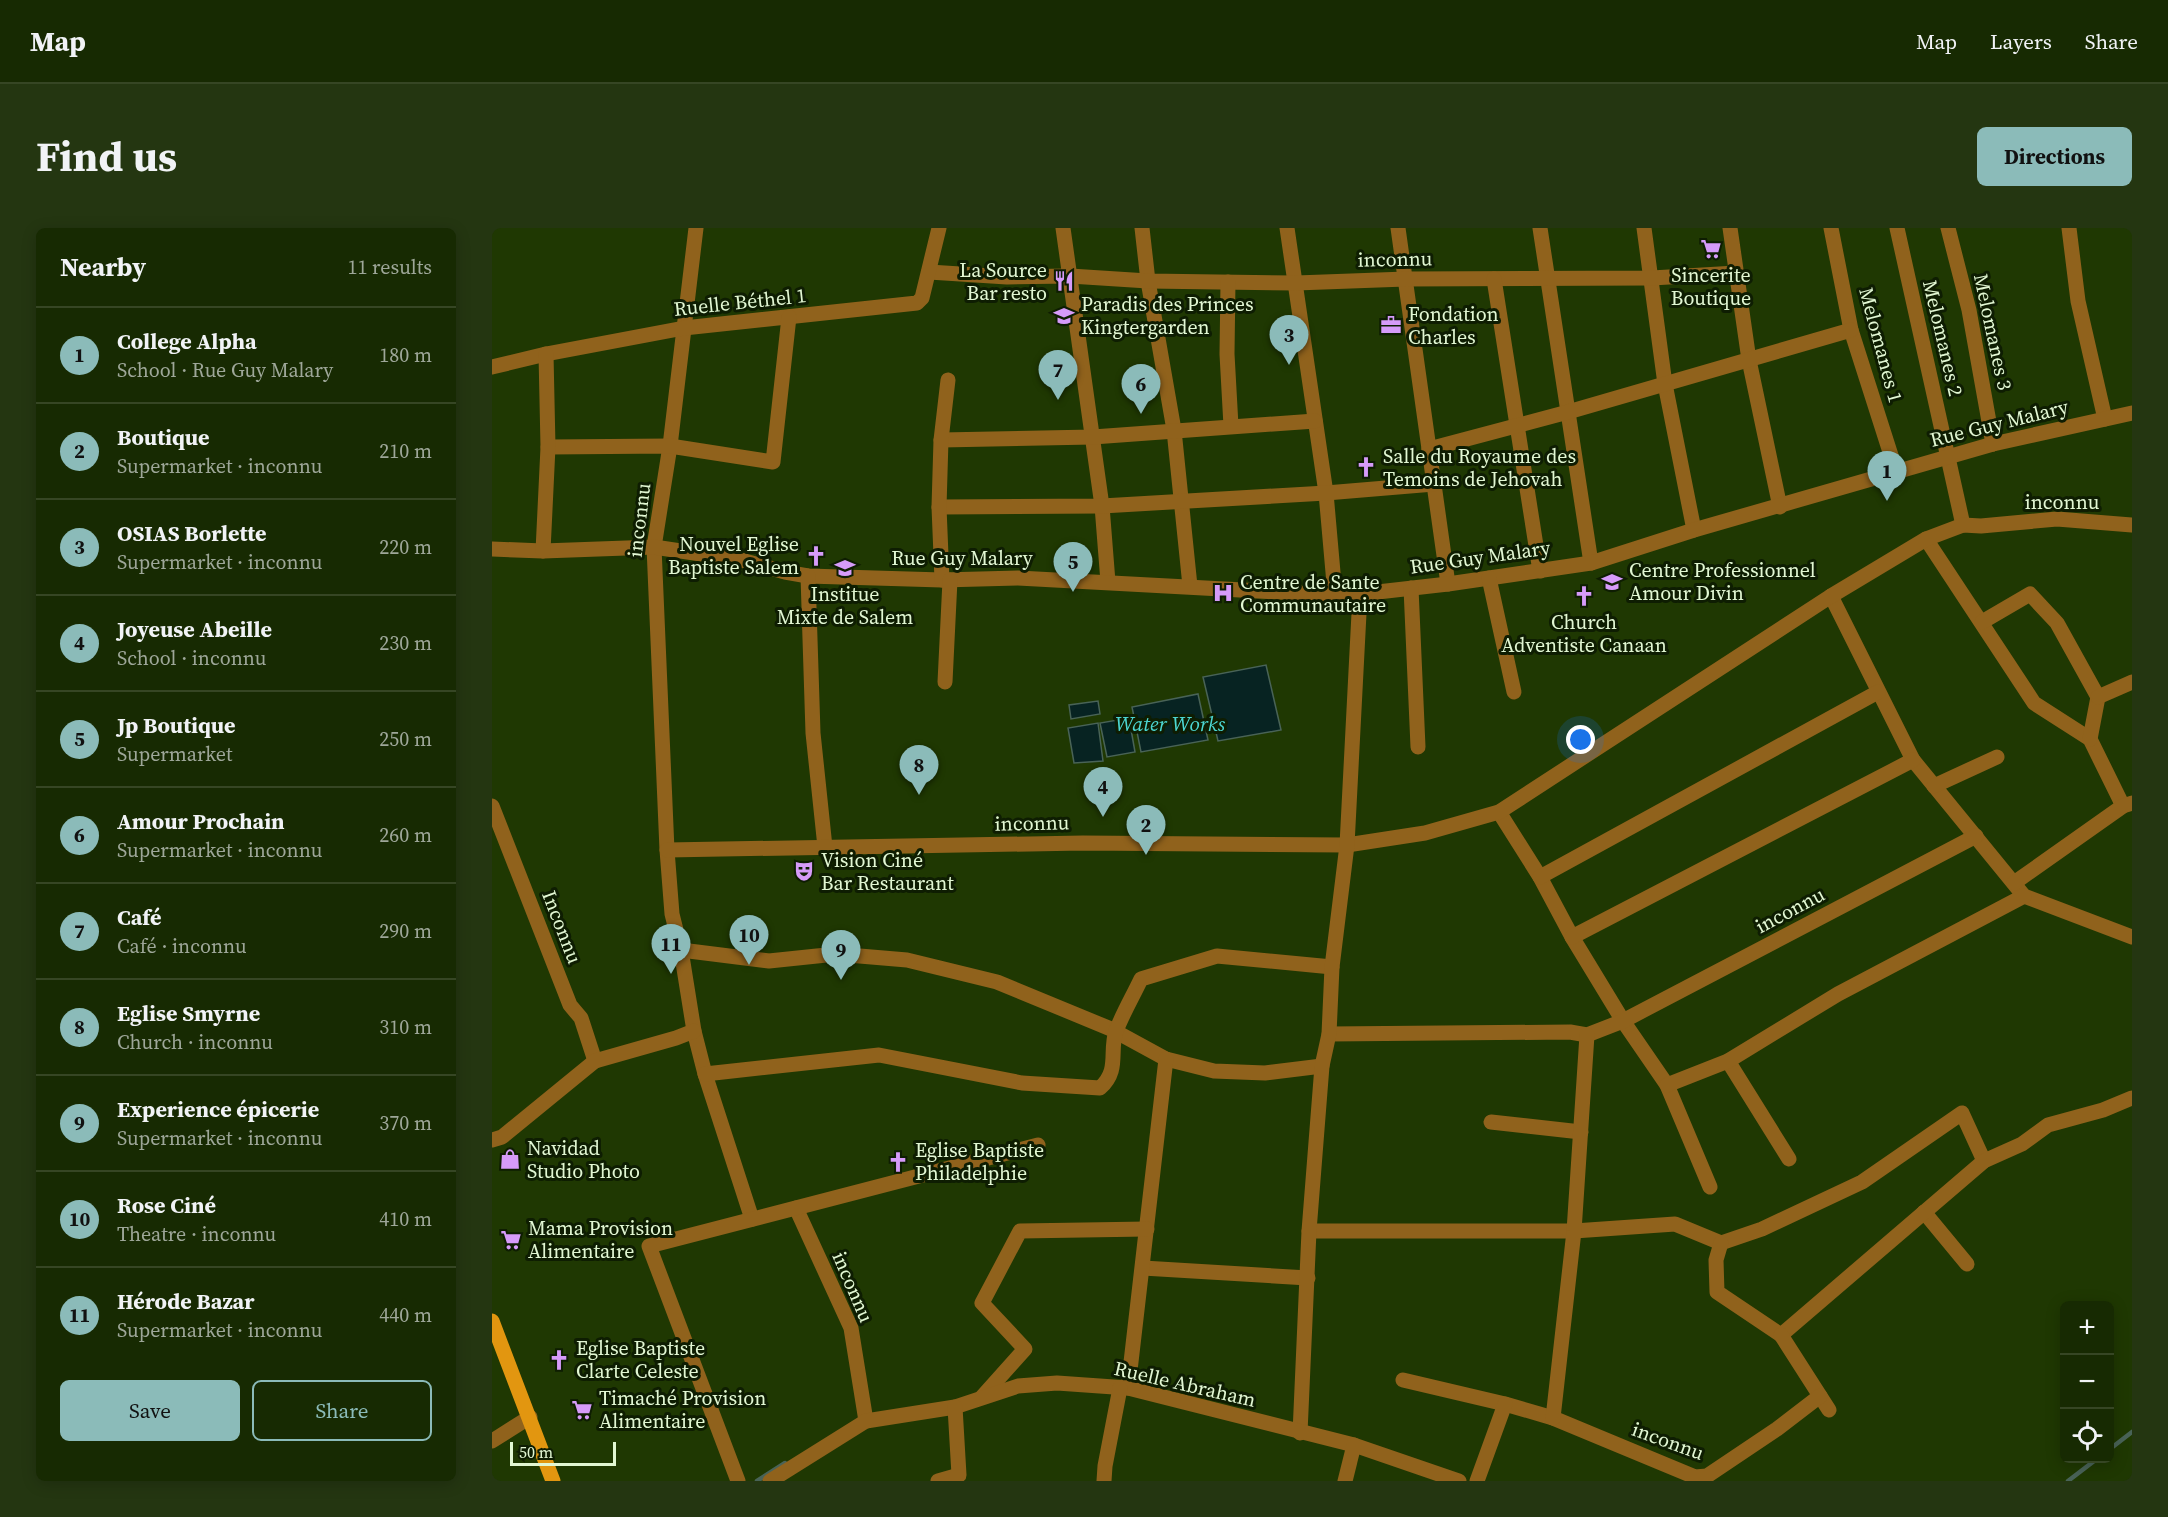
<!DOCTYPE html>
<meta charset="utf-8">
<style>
:root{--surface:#172a02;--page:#243611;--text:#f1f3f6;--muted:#9ea799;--line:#364624;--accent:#8bbbb9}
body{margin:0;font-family:"Source Serif 4",serif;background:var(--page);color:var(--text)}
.controls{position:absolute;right:18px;bottom:18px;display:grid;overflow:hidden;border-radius:9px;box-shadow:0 3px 15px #0003}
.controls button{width:54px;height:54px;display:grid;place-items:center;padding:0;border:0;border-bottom:2px solid var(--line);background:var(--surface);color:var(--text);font:30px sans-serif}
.scale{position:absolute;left:18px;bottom:15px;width:106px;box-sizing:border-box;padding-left:6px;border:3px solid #e2f7d3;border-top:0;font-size:16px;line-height:21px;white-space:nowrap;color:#e2f7d3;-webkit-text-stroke:4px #0e1d02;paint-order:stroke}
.you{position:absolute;left:1089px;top:512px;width:21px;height:21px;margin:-15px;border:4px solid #fff;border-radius:50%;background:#1a73e8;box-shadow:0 0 0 9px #1a73e833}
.badge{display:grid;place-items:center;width:39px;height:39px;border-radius:50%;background:var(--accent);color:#111;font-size:20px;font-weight:700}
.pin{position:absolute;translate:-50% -50px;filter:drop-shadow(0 2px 3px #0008)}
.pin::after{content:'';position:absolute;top:32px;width:21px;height:18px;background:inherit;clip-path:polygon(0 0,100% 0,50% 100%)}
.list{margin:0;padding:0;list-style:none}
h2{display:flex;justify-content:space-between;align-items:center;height:78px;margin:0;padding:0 24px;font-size:26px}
h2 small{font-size:20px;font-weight:400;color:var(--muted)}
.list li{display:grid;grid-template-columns:39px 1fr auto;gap:18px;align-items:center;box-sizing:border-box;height:96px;padding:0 24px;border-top:2px solid var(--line)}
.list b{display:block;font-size:22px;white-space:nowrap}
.list p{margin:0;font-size:20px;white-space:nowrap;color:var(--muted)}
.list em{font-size:20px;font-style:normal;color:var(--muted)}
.actions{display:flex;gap:12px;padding:18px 24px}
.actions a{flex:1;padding:14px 0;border:2px solid var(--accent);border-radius:9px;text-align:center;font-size:21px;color:var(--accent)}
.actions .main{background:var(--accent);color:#111}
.icon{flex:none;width:33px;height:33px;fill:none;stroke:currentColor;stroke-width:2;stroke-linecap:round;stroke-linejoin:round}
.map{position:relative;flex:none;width:1640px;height:1253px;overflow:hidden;border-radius:9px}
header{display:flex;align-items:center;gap:36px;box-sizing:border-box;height:84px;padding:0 30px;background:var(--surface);border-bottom:2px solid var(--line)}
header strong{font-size:28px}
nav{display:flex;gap:33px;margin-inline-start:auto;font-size:21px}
.intro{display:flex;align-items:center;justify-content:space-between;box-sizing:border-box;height:144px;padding:0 36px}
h1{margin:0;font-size:42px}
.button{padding:15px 27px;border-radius:9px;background:var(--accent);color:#111;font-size:21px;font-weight:700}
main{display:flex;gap:36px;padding:0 36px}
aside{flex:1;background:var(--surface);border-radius:9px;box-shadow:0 3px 15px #0003}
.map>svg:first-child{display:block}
.water{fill:#072322;stroke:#496357;stroke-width:1.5}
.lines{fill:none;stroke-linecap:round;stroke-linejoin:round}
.stream{stroke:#496357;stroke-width:4.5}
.minor{stroke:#90621c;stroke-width:15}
.major{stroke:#e29610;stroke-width:15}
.labels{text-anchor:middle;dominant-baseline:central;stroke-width:6;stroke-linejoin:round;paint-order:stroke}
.street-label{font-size:20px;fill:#e2f7d3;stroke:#0e1d02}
.poi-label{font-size:20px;fill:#e2f7d3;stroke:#0e1d02;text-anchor:start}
.water-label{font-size:21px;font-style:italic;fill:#4cd7d3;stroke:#0e1d02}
</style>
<header>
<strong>Map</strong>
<nav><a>Map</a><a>Layers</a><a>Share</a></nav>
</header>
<div class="intro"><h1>Find us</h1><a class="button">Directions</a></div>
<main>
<aside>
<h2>Nearby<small>11 results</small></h2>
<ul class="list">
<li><span class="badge">1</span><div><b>College Alpha</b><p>School · Rue Guy Malary</p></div><em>180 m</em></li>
<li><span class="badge">2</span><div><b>Boutique</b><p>Supermarket · inconnu</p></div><em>210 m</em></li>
<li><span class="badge">3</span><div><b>OSIAS Borlette</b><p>Supermarket · inconnu</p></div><em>220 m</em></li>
<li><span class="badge">4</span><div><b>Joyeuse Abeille</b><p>School · inconnu</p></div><em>230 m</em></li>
<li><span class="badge">5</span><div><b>Jp Boutique</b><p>Supermarket</p></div><em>250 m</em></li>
<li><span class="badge">6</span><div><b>Amour Prochain</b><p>Supermarket · inconnu</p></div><em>260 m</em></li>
<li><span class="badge">7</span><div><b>Café</b><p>Café · inconnu</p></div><em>290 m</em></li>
<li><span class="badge">8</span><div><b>Eglise Smyrne</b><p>Church · inconnu</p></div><em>310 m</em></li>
<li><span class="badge">9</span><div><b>Experience épicerie</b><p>Supermarket · inconnu</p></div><em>370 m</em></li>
<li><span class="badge">10</span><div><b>Rose Ciné</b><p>Theatre · inconnu</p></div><em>410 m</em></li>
<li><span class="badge">11</span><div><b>Hérode Bazar</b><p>Supermarket · inconnu</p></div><em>440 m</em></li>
</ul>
<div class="actions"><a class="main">Save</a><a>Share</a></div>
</aside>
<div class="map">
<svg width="1640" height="1253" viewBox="0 0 1640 1253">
<rect width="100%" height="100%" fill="#1f3802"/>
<!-- water -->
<g class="water">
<polygon points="774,437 789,502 726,513 711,449"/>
<polygon points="706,466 716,512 649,524 640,479"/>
<polygon points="606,473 608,486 579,491 577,477"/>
<polygon points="637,490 643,524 615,529 608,495"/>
<polygon points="606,495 611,533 582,535 576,500"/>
</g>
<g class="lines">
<!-- stream -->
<g class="stream">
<polyline points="1618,1221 1640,1204"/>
<polyline points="265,1253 293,1235"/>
<polyline points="1576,1253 1606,1230"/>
</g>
<!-- minor -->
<g class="minor">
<polyline points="204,0 178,218 162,319 175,622 180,686 189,722 202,803 213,846 260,991"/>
<polyline points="571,0 610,278 616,354"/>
<polyline points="650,0 656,53 682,202 698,358"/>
<polyline points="795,0 834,265 843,367"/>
<polyline points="906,0 956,356"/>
<polyline points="1048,0 1099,335"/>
<polyline points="1152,0 1173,156 1202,302"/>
<polyline points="1238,0 1257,132 1288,279"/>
<polyline points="1339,0 1359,102 1404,243"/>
<polyline points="1405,0 1471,297"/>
<polyline points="1456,0 1477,82 1501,216"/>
<polyline points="1577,0 1586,73 1613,191"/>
<polyline points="437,44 515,49 578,48 656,53 804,55 914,51 1160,50 1244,45"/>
<polyline points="1002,51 1048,343"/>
<polyline points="736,54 735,126 739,198"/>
<polyline points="0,139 54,126 192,100 425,75 430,70 447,0"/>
<polyline points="449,212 601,209 823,193"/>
<polyline points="56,219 178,218 281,234 297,89"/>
<polyline points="937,221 1076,184 1359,102"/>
<polyline points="447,279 610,278 834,265 942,256"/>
<polyline points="1434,311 1542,475 1598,511 1631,578"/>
<polyline points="0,321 51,323 162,319 249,332 293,344 316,348 450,352 526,350 843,367 868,366 956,356 1099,335 1202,302 1501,216 1640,185"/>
<polyline points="51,323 56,219 54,126"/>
<polyline points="316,348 321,505 333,619"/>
<polyline points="997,350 1022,464"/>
<polyline points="450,352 447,279 449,212 456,152"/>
<polyline points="919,360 926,519"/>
<polyline points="1339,368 1421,532 1532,668 1640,709"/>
<polyline points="1490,394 1538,366 1565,395 1606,469 1598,511"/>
<polyline points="453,454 458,352"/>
<polyline points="1606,469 1640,454"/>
<polyline points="1442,558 1505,529"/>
<polyline points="0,578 78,777 89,790 103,833"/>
<polyline points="1007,584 1048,649 1080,709 1131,793 1175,857 1218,959"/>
<polyline points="175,622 591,615 855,617 933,605 1007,584 1339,368 1434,311 1471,297 1489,298 1565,291 1640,297"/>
<polyline points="1048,649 1386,464"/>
<polyline points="1522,655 1631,578 1640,575"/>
<polyline points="1080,709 1421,532"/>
<polyline points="189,722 277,733 344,726 415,732 505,754 619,801 674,831 722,843 773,845 830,838"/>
<polyline points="837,806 1078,804 1095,807 1131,793 1484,608"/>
<polyline points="1236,833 1297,931"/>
<path d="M213,846l174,-19 143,28 78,5c20,-18 9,-36 16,-57 7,-18 17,-35 25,-52l76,-23 115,11"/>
<polyline points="1175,857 1236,833 1346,766 1532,668"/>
<polyline points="999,894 1089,904"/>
<polyline points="0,912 10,909 103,833 184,810 202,803"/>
<polyline points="304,980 359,1100 374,1193"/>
<polyline points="1432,984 1475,1036"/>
<polyline points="817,1003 1082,1003 1183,996 1229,1015 1270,1001 1370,954 1470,885 1492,933"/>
<polyline points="1229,1015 1224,1032 1225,1064 1289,1107 1492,933 1530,916 1556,897 1611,882 1640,870"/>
<polyline points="651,1040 816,1050"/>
<polyline points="1289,1107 1337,1182"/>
<polyline points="911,1152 1013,1176 1061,1190 1203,1249 1215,1248 1285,1201 1328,1168"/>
<polyline points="636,1160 674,831"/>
<polyline points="490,1169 533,1121 490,1075 528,1003 655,1001"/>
<polyline points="1061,1190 1082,1003 1095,807"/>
<polyline points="808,1205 817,1003 830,838 837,806 840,739 855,617 868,366"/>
<polyline points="0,1213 38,1189"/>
<polyline points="246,1253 157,1018 546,917"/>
<polyline points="278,1253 374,1193 463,1179 526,1158 565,1155 636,1160 862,1217 967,1253"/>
<polyline points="446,1253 467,1247 463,1179"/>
<polyline points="612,1253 613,1238 628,1160"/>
<polyline points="853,1253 862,1217"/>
<polyline points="985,1253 1013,1176"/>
</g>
<!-- major -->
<polyline class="major" points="0,1093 61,1253"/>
</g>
<!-- icons -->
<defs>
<g id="supermarket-bare" transform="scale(1.62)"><path d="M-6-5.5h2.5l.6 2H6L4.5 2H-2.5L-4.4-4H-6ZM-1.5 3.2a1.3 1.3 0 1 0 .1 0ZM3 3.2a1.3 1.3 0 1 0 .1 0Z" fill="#d69bf9" stroke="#0e1d02" stroke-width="2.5" paint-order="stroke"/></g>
<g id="restaurant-bare" transform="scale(1.62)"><path d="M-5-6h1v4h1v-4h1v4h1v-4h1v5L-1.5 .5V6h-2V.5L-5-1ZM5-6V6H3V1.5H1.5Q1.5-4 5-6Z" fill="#d69bf9" stroke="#0e1d02" stroke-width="2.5" paint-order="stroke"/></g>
<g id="school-bare" transform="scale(1.62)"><path d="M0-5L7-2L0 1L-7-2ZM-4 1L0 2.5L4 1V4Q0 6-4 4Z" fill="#d69bf9" stroke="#0e1d02" stroke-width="2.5" paint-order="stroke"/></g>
<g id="office-bare" transform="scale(1.62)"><path d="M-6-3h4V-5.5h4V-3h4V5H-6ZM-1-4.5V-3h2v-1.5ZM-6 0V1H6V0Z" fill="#d69bf9" stroke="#0e1d02" stroke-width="2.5" paint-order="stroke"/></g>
<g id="church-bare" transform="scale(1.62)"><path d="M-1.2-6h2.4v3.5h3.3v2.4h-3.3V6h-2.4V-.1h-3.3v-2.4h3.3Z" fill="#d69bf9" stroke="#0e1d02" stroke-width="2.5" paint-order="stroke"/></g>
<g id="university-bare" transform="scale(1.62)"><path d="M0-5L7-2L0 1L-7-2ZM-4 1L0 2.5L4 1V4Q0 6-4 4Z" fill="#d69bf9" stroke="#0e1d02" stroke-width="2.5" paint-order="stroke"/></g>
<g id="hospital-bare" transform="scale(1.62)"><path d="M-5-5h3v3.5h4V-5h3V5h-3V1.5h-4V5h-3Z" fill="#d69bf9" stroke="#0e1d02" stroke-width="2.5" paint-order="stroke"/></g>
<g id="theatre-bare" transform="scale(1.62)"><path d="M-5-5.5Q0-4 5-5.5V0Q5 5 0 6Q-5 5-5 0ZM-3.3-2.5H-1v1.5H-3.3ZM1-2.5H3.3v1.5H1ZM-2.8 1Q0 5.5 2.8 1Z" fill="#d69bf9" stroke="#0e1d02" stroke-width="2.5" paint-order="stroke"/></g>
<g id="shop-bare" transform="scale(1.62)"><path d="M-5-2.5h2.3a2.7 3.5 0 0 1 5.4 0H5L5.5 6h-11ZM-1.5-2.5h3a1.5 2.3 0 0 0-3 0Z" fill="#d69bf9" stroke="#0e1d02" stroke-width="2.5" paint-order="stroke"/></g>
</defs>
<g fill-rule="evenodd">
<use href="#supermarket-bare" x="1219" y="21"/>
<use href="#restaurant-bare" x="572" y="53"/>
<use href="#school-bare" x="572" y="88"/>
<use href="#office-bare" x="899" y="97"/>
<use href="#church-bare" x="874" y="239"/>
<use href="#church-bare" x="324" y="328"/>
<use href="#school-bare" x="353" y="340"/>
<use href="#university-bare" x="1120" y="354"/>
<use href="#hospital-bare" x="731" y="365"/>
<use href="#church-bare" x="1092" y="368"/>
<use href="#theatre-bare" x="312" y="643"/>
<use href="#shop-bare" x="18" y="931"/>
<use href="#church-bare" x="406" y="934"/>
<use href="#supermarket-bare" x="19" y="1012"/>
<use href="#church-bare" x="67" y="1132"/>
<use href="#supermarket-bare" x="90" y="1182"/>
</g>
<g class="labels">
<!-- street labels -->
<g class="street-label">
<text transform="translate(903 31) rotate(-1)">inconnu</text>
<text transform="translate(248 74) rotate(-6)">Ruelle Béthel 1</text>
<text transform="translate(1501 104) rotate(78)">Melomanes 3</text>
<text transform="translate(1451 110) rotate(77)">Melomanes 2</text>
<text transform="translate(1389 117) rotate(75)">Melomanes 1</text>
<text transform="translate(1507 195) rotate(-14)">Rue Guy Malary</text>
<text x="1570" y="274">inconnu</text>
<text transform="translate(147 292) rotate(-83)">inconnu</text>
<text transform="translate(988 329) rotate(-8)">Rue Guy Malary</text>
<text x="470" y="330">Rue Guy Malary</text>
<text transform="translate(540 595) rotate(-1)">inconnu</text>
<text transform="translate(1298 682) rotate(-28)">inconnu</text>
<text transform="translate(70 699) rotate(69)">Inconnu</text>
<text transform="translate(361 1059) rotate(67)">inconnu</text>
<text transform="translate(693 1156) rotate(13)">Ruelle Abraham</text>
<text transform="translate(1176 1213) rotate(20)">inconnu</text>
</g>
<!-- poi labels -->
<g class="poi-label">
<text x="555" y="42" text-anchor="end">La Source<tspan x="555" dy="23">Bar resto</tspan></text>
<text x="1219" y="47" text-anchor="middle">Sincerite<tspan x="1219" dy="23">Boutique</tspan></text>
<text x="589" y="76">Paradis des Princes<tspan x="589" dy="23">Kingtergarden</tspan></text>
<text x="916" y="86">Fondation<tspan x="916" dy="23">Charles</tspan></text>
<text x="891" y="228">Salle du Royaume des<tspan x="891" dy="23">Temoins de Jehovah</tspan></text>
<text x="307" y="316" text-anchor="end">Nouvel Eglise<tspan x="307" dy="23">Baptiste Salem</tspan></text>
<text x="1137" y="342">Centre Professionnel<tspan x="1137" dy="23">Amour Divin</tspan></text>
<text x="748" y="354">Centre de Sante<tspan x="748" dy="23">Communautaire</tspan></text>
<text x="353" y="366" text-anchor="middle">Institue<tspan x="353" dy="23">Mixte de Salem</tspan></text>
<text x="1092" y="394" text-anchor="middle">Church<tspan x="1092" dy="23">Adventiste Canaan</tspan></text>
<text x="329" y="632">Vision Ciné<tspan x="329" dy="23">Bar Restaurant</tspan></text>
<text x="35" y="920">Navidad<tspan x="35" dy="23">Studio Photo</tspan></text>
<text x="423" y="922">Eglise Baptiste<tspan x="423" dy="23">Philadelphie</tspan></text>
<text x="36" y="1000">Mama Provision<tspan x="36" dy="23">Alimentaire</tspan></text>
<text x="84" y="1120">Eglise Baptiste<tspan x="84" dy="23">Clarte Celeste</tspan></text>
<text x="107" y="1170">Timaché Provision<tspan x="107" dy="23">Alimentaire</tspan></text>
</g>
<!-- water labels -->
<g class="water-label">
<text x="678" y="495">Water Works</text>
</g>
</g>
</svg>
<div class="controls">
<button>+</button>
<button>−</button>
<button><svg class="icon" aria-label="locate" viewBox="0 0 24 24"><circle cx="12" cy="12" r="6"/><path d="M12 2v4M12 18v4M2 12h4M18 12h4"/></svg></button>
</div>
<div class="scale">50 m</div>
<div class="you"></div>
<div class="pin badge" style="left:1395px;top:273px">1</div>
<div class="pin badge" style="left:654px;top:627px">2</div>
<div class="pin badge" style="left:797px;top:137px">3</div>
<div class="pin badge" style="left:611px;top:589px">4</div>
<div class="pin badge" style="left:581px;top:364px">5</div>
<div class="pin badge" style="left:649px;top:186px">6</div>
<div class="pin badge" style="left:566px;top:172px">7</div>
<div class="pin badge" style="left:427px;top:567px">8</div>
<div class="pin badge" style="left:349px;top:752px">9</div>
<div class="pin badge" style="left:257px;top:737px">10</div>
<div class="pin badge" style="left:179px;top:746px">11</div>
</div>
</main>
